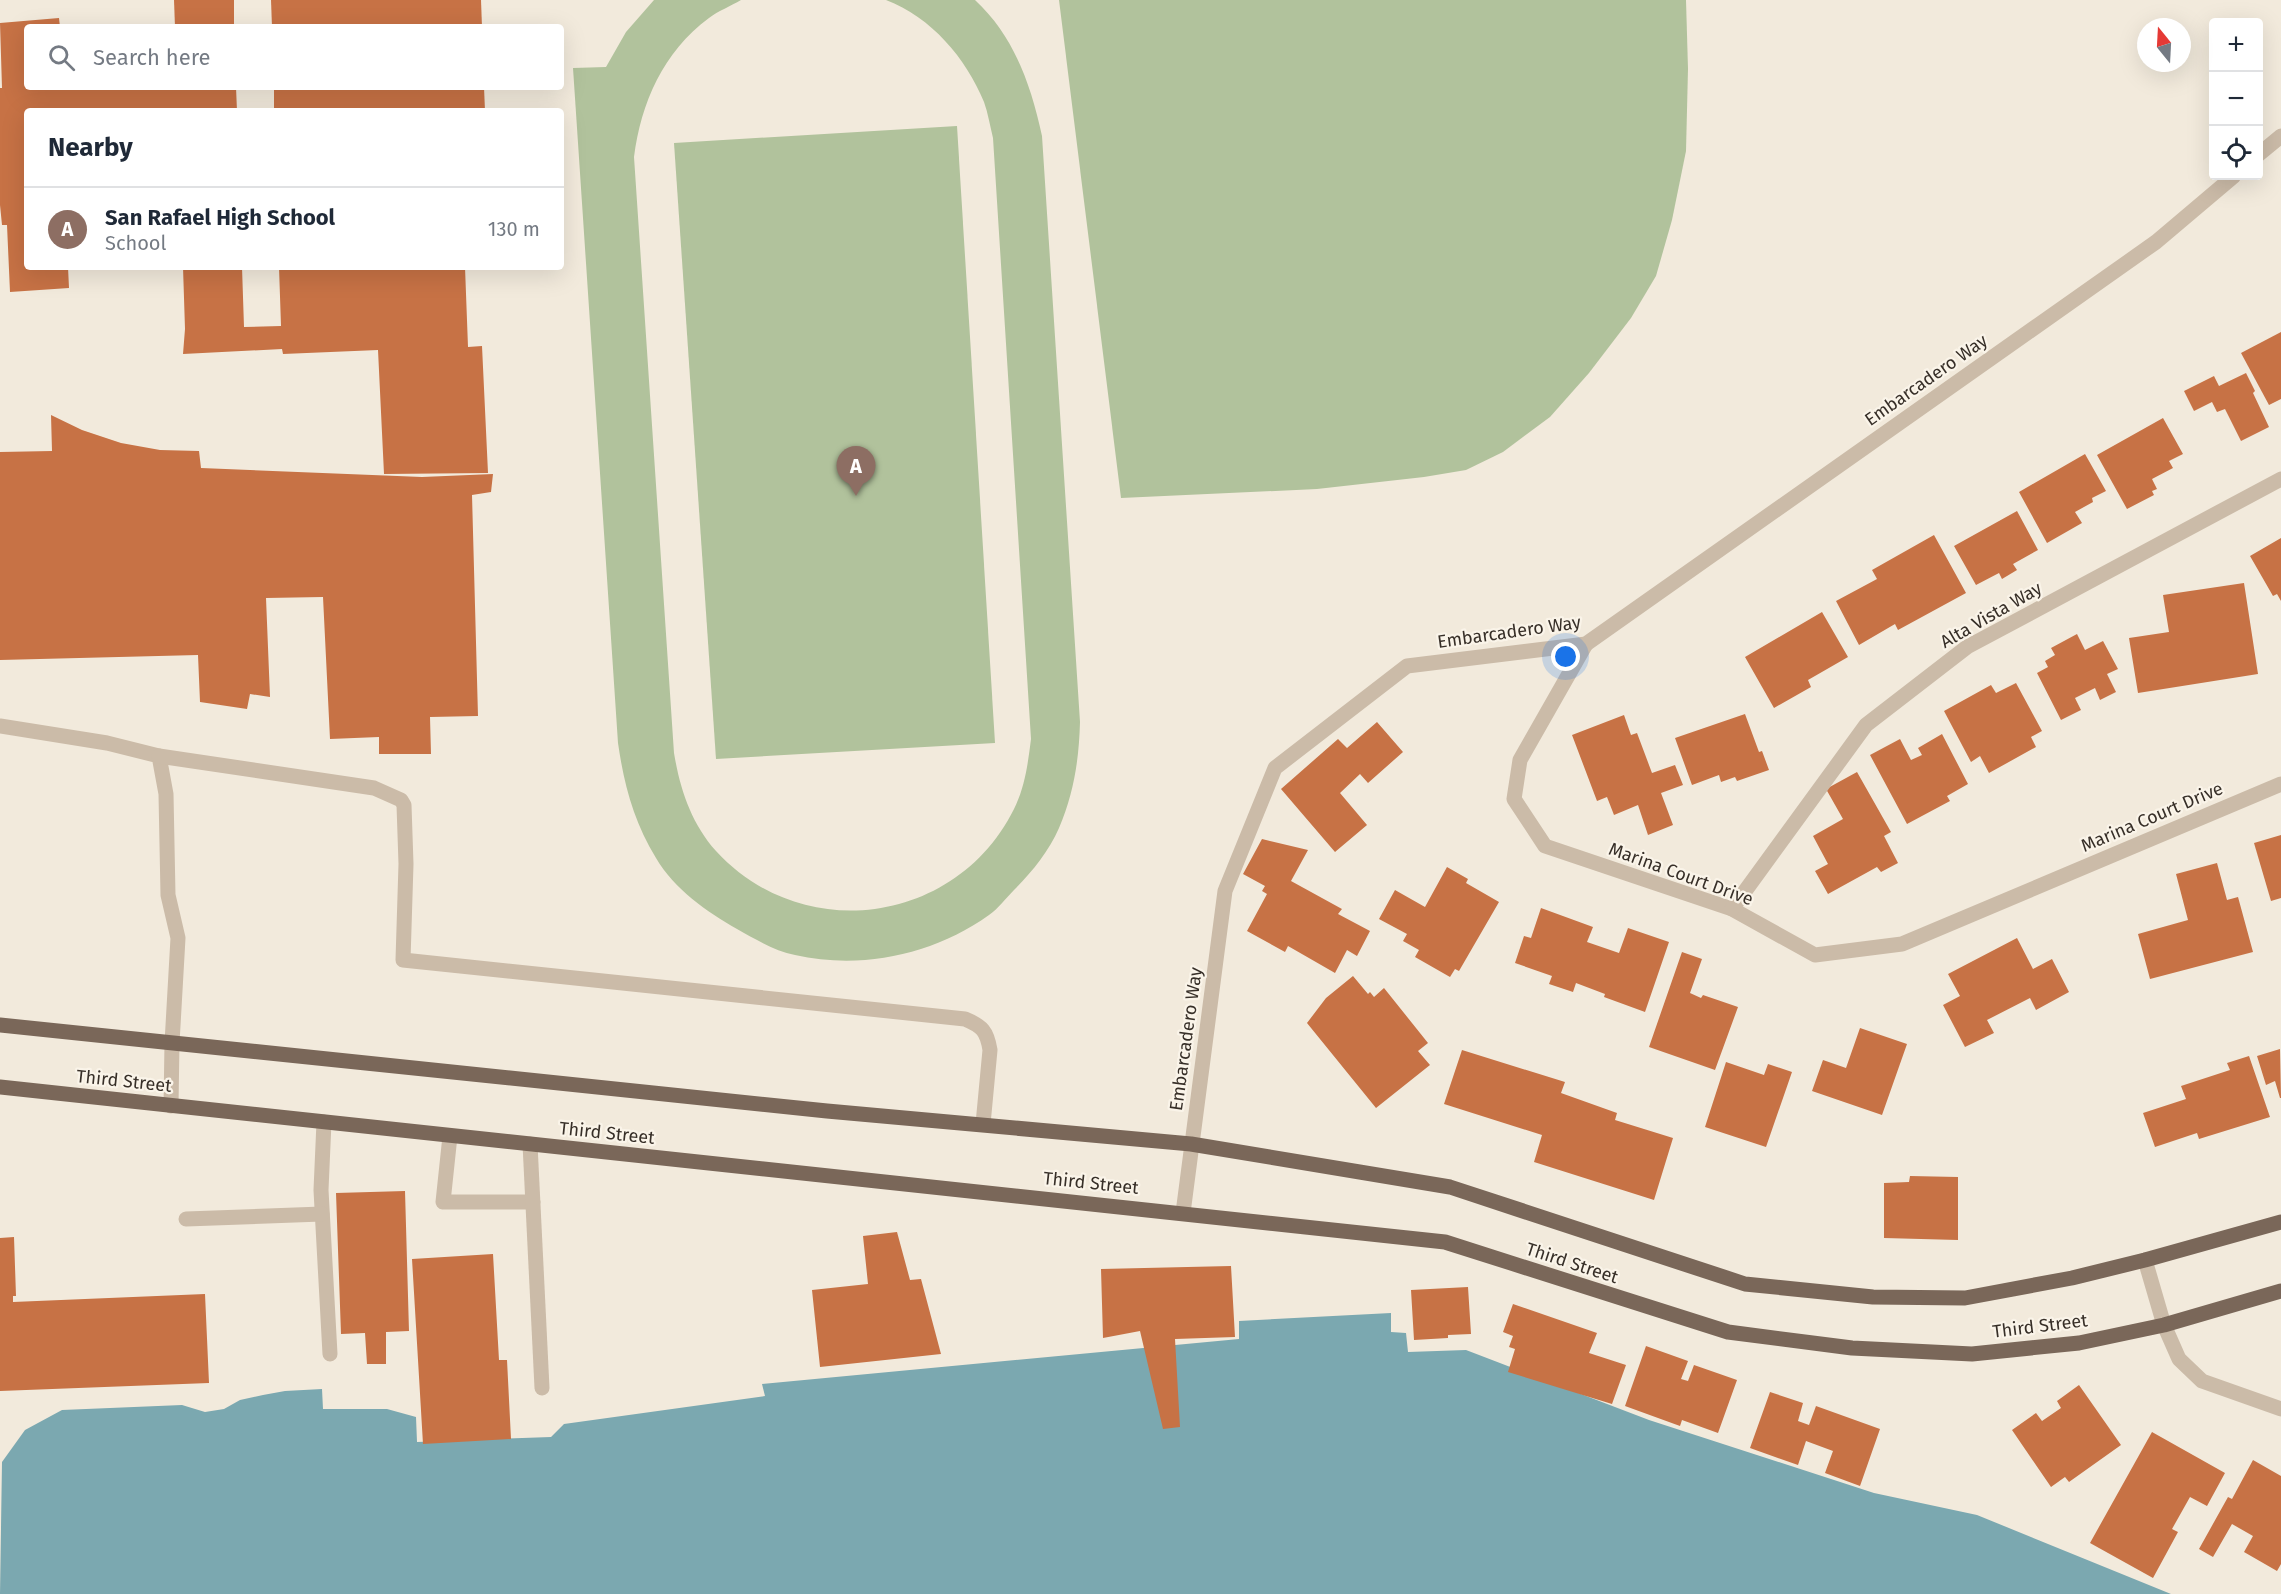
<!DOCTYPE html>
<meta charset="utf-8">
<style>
:root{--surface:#fff;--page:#f6f6f7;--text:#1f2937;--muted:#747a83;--line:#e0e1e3;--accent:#0b8043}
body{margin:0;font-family:"Fira Sans",sans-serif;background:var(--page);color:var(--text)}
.controls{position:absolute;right:18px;top:18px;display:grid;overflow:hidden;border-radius:6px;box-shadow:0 6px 24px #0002}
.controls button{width:54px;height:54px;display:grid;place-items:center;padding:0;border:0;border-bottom:2px solid var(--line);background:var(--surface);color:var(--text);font:30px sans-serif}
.compass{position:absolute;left:2137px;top:18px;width:54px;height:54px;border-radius:50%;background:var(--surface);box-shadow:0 6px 24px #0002;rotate:342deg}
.you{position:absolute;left:1566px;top:657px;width:21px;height:21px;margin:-15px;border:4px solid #fff;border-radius:50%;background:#1a73e8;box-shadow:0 0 0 9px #1a73e833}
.badge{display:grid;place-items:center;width:39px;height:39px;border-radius:50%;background:var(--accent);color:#fff;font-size:20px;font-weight:700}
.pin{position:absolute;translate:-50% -50px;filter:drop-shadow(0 2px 3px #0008)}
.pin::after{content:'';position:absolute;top:32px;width:21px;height:18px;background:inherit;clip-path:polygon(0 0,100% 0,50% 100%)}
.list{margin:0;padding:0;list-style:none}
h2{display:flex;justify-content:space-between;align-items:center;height:78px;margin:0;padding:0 24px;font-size:26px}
h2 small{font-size:20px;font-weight:400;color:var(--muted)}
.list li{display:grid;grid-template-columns:39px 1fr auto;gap:18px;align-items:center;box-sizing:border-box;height:84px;padding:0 24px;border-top:2px solid var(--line)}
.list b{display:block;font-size:22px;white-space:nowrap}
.list p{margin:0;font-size:20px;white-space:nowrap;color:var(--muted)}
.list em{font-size:20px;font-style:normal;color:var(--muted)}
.icon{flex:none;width:33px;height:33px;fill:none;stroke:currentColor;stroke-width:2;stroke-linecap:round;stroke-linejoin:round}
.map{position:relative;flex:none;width:2281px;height:1594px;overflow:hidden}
.search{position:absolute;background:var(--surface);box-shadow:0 6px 24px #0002;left:24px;top:24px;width:540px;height:66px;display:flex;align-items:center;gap:15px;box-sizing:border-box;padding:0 21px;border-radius:6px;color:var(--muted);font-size:22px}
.panel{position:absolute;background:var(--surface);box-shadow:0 6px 24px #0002;left:24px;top:108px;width:540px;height:162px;border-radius:6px}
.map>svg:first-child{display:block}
.green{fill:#b1c29c}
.water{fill:#7ba8b0}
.building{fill:#c77245}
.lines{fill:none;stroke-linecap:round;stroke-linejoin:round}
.minor{stroke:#cbbba8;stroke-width:15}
.major{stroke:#7a6759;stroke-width:15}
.labels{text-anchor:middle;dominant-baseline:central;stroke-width:4.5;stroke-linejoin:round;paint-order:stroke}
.street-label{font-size:18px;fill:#372f28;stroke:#faf4e9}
</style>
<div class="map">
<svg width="2281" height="1594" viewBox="0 0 2281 1594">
<rect width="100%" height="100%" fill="#f2eadc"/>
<!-- green -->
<g class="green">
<path d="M654,0h87c-10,6 -23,11 -32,18 -46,34 -68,85 -75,139l40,596c6,36 17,70 42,98 87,95 241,73 298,-42 11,-22 14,-46 17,-70l-38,-601c-3,-12 -5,-25 -9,-36 -18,-44 -53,-85 -98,-102h89c39,36 56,85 67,136l38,586c-1,37 -6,71 -21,106 -10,23 -27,44 -45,62 -8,8 -16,19 -25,25 -56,40 -128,55 -194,40 -20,-4 -40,-16 -58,-26 -30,-17 -63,-40 -81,-71 -22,-36 -32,-73 -38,-115l-45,-675 33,-1 20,-35z"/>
<polygon points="1059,0 1686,0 1688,69 1686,151 1672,220 1656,276 1631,318 1589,373 1550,417 1503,452 1466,470 1424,477 1317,489 1121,498"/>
<polygon points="957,126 995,743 716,759 674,143"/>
</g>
<!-- water -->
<polygon class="water" points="1391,1313 1391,1332 1406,1333 1408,1352 1466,1350 1649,1420 1874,1493 1977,1515 2171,1594 0,1594 2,1462 25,1430 62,1410 182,1405 205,1412 224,1409 240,1400 263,1395 285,1391 322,1389 323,1409 387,1409 416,1417 417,1442 551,1437 564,1424 765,1396 762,1384 1239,1339 1239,1321"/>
<!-- building -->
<g class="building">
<polygon points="174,0 234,0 234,27 175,27"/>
<polygon points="271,0 481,0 482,27 272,27"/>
<polygon points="59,18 60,27 27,27 27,87 236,87 237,111 27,111 27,267 68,267 69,288 10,292 7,225 2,225 0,205 0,88 2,88 0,23"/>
<polygon points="274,87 484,87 485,111 274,111"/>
<polygon points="183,267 242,267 244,327 281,326 279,267 465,267 468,347 482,346 488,473 384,474 378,350 283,354 282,349 183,354 185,329"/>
<polygon points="2281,332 2281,399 2269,405 2241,353"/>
<polygon points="2246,373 2255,391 2253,393 2269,427 2241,441 2225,409 2217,412 2212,402 2194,411 2184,391 2214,376 2219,386"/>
<polygon points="51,415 82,430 121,443 160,450 199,451 201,468 422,477 493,474 491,492 472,495 478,716 430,717 431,754 379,754 379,737 330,739 323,597 266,598 270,697 250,694 247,709 200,702 198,655 0,660 0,452 52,451"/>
<polygon points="2163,418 2183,454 2169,461 2173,468 2152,479 2157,489 2152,491 2154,495 2127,509 2097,455"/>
<polygon points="2085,454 2106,491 2092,498 2093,502 2075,512 2082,523 2047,543 2019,492"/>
<polygon points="2017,511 2038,550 2013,564 2017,570 2002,579 1999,573 1976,585 1954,546"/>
<polygon points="1934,535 1966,593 1898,630 1895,624 1859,645 1836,601 1877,579 1872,570"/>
<polygon points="2281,538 2281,601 2277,594 2273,596 2250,556"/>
<polygon points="2244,583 2258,674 2138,693 2129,638 2169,632 2163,595"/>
<polygon points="1822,612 1848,657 1808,680 1811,687 1774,708 1745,657"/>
<polygon points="2077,634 2085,650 2103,641 2118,669 2107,674 2116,692 2100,700 2095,688 2075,698 2081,710 2061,720 2037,673 2048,667 2045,661 2055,655 2051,648"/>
<polygon points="2016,683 2042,731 2031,737 2036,747 1989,773 1980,756 1971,762 1944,711 1991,685 1996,693"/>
<polygon points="1745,714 1759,752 1762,751 1769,770 1737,781 1735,777 1721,782 1719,775 1692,785 1675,738"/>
<polygon points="1624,715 1631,735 1637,733 1652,773 1675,765 1683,785 1661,793 1673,825 1648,835 1638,805 1614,815 1607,797 1597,801 1572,735"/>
<polygon points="1377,722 1403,752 1368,783 1360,774 1340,793 1367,825 1335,852 1281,789 1338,739 1347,748"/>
<polygon points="1942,734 1968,784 1947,796 1950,801 1907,824 1870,755 1900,739 1911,760 1922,755 1918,748"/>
<polygon points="1857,772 1891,832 1884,836 1898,863 1881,872 1877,867 1828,894 1815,871 1828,864 1813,836 1843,819 1826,789"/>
<polygon points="2281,835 2281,898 2271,901 2254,843"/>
<polygon points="1262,839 1308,850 1291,881 1342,909 1338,914 1370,931 1357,956 1347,950 1335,973 1288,946 1285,952 1247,931 1267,894 1262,891 1265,886 1243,874"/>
<polygon points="2217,863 2227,900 2238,897 2253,952 2150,979 2138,934 2188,920 2176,874"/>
<polygon points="1447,867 1468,879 1466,883 1499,902 1459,971 1455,969 1450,977 1415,957 1419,950 1403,941 1407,934 1379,919 1395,890 1425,907"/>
<polygon points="1541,908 1593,927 1587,942 1619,953 1628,928 1669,942 1645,1012 1604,997 1605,994 1576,983 1573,992 1549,984 1552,976 1515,963 1524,936 1531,938"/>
<polygon points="2017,938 2033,969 2052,959 2069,992 2036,1010 2030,998 1987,1020 1994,1033 1965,1047 1943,1005 1960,996 1948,974"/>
<polygon points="1682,952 1702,959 1690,993 1701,998 1703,995 1738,1007 1715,1070 1649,1047"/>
<polygon points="1353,976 1368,994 1370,992 1374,997 1384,988 1428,1043 1418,1051 1430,1065 1376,1108 1307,1023 1326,998"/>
<polygon points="1860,1028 1907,1044 1882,1115 1812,1091 1823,1060 1846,1068"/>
<polygon points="2280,1049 2281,1098 2280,1098 2275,1081 2266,1085 2257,1056"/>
<polygon points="1462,1050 1565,1082 1561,1093 1617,1113 1615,1120 1673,1138 1654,1200 1534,1162 1542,1135 1444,1104"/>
<polygon points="2249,1056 2270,1117 2199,1139 2197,1133 2155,1147 2143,1113 2186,1099 2181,1086 2230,1070 2227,1063"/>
<polygon points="1726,1062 1764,1075 1768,1064 1792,1072 1766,1147 1705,1127"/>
<polygon points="1910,1176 1958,1177 1958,1240 1884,1238 1884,1183 1909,1182"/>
<polygon points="405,1191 409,1331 386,1332 386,1364 367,1364 365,1333 341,1334 336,1193"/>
<polygon points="897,1232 910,1280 921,1279 941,1354 820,1367 812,1290 868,1284 863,1236"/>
<polygon points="14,1237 16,1296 13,1296 13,1302 205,1294 209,1383 0,1391 0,1238"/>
<polygon points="493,1254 499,1360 507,1360 511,1439 423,1444 412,1259"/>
<polygon points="1231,1266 1235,1337 1175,1339 1180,1427 1163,1429 1140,1331 1103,1338 1101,1269"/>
<polygon points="1468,1287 1471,1334 1448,1335 1448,1338 1414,1340 1411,1290"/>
<polygon points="1513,1304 1597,1333 1589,1353 1626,1365 1612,1404 1508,1372 1515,1349 1509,1347 1513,1336 1503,1332"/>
<polygon points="1646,1346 1688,1361 1681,1379 1688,1381 1694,1365 1737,1380 1718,1433 1682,1420 1680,1426 1625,1406"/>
<polygon points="2079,1385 2121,1445 2069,1482 2065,1477 2051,1487 2012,1430 2036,1413 2042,1421 2061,1408 2057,1401"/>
<polygon points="1770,1392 1803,1403 1798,1421 1809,1425 1816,1406 1880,1429 1860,1486 1825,1473 1833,1451 1806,1441 1798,1465 1750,1448"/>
<polygon points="2152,1432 2225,1473 2207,1506 2190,1497 2172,1529 2178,1532 2153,1578 2090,1543"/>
<polygon points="2253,1460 2281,1476 2281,1564 2277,1571 2244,1552 2253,1536 2232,1524 2213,1557 2199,1549 2228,1497 2232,1499"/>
</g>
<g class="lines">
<!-- minor -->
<g class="minor">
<polyline points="2258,155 2281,136"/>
<polyline points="1586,644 1520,760 1514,799 1545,846 1732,909 1815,955 1902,944 2281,784"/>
<polyline points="0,726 107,743 159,756 166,794 168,895 178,938 172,1043 171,1106"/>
<path d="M159,756l215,32 27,12 3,5 2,59 -3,96 562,59c17,7 22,12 25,31l-7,74"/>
<polyline points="1732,909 1866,725 1967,647 2281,479"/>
<polyline points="324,1122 321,1190 330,1354"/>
<polyline points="450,1136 443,1202 533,1202"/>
<polyline points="530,1144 542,1388"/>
<polyline points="1183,1213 1225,891 1275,768 1407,666 1586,644 2156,242 2234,176"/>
<polyline points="186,1219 322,1214"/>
<polyline points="2145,1260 2164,1325 2179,1359 2202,1381 2281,1409"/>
</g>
<!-- major -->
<g class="major">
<polyline points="0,1025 827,1111 1191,1144 1450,1187 1745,1284 1873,1297 1965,1298 2072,1278 2145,1260 2281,1222"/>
<polyline points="0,1087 1445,1242 1728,1332 1852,1348 1972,1354 2079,1343 2164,1325 2281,1291"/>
</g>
</g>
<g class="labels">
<!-- street labels -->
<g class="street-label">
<text transform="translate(1926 380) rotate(-35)">Embarcadero Way</text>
<text transform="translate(1991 615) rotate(-30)">Alta Vista Way</text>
<text transform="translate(1509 632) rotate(-8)">Embarcadero Way</text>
<text transform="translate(2152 817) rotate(-23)">Marina Court Drive</text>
<text transform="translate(1681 874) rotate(20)">Marina Court Drive</text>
<text transform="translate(1186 1039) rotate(-82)">Embarcadero Way</text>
<text transform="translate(124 1081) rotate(6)">Third Street</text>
<text transform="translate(607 1133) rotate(6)">Third Street</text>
<text transform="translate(1091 1183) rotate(6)">Third Street</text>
<text transform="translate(1572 1263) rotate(18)">Third Street</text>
<text transform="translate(2040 1326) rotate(-7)">Third Street</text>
</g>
</g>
</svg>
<div class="controls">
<button>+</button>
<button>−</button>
<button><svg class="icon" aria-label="locate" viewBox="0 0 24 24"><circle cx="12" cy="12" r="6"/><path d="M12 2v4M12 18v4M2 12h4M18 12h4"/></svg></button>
</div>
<svg class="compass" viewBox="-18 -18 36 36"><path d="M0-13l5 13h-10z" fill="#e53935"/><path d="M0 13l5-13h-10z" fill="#747a83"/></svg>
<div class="you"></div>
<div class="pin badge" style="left:856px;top:496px;background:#8d6e63">A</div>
<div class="search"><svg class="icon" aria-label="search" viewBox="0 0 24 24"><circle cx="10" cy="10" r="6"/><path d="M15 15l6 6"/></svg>Search here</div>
<section class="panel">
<h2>Nearby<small></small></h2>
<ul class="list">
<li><span class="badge" style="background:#8d6e63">A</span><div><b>San Rafael High School</b><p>School</p></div><em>130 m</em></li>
</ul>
</section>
</div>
